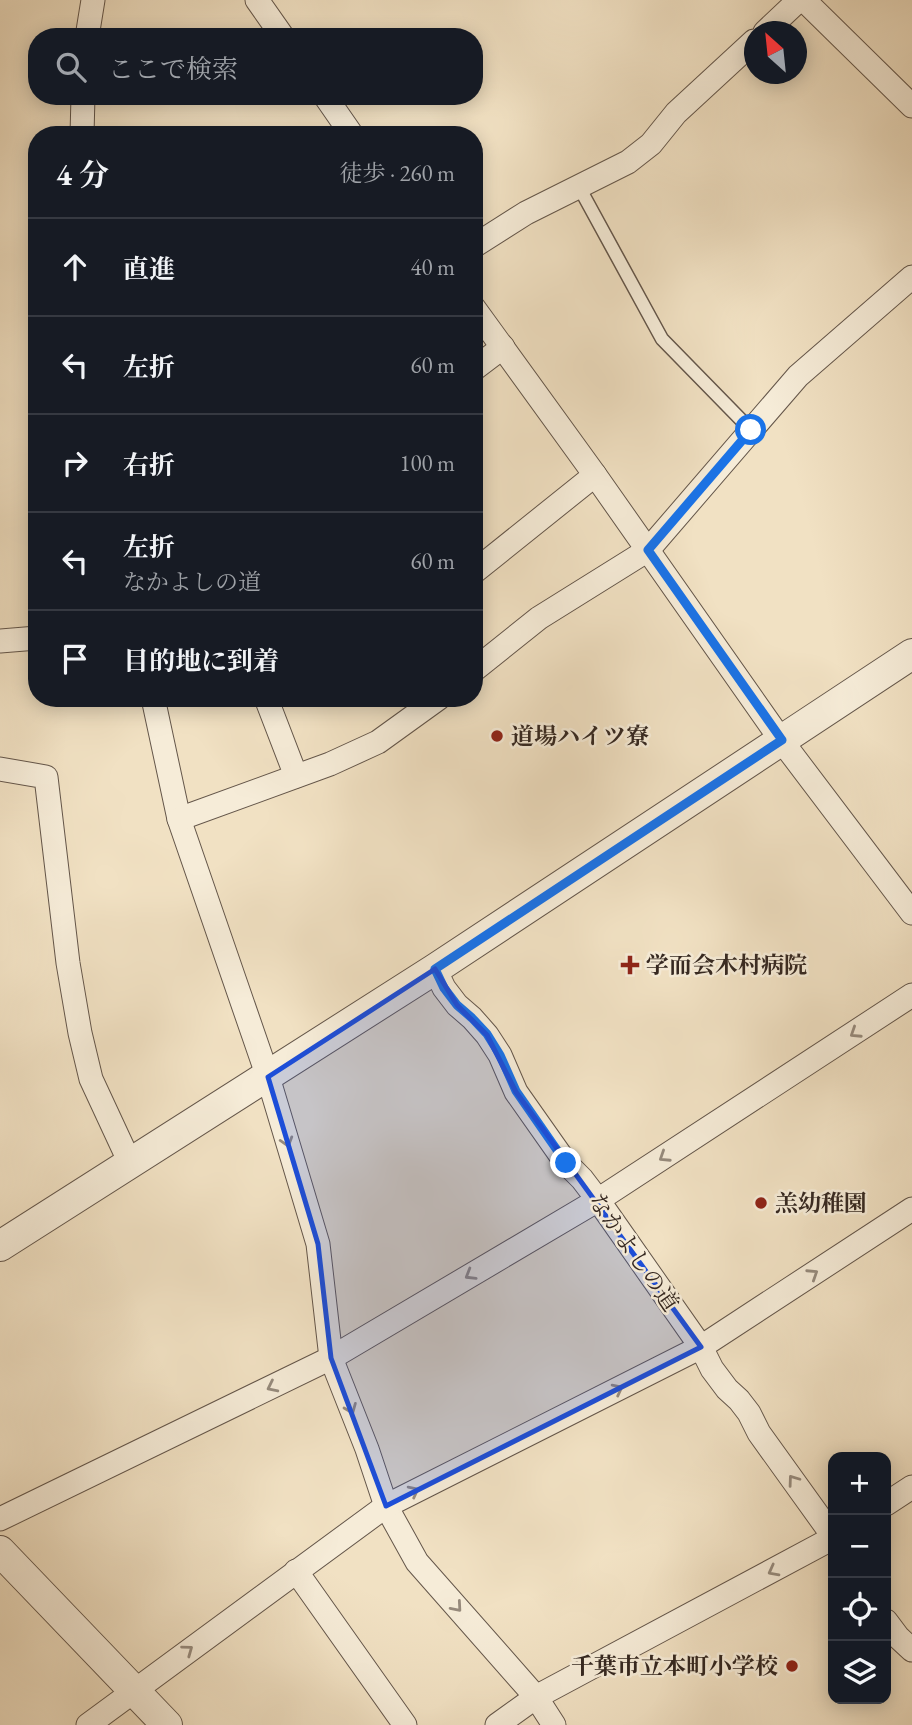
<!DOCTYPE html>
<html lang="ja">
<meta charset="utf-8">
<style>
:root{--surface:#171b24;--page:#20242c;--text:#f1f3f6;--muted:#9ea1a6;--line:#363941}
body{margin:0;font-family:"EB Garamond","Noto Serif JP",serif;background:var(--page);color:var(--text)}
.controls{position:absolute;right:21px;bottom:21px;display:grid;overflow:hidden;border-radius:14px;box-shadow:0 4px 18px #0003}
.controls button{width:63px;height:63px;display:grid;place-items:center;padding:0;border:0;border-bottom:2px solid var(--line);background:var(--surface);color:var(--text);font:35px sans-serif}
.compass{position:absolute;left:744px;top:21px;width:63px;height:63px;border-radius:50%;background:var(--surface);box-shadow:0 4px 18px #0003;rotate:333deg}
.stop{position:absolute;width:21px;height:21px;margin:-16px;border:5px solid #1a73e8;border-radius:50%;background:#fff}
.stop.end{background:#1a73e8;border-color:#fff;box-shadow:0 2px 7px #0008}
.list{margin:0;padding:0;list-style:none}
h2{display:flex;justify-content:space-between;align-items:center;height:91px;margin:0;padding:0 28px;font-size:30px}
h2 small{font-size:23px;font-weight:400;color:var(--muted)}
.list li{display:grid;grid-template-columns:46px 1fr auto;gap:21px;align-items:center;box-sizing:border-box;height:98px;padding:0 28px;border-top:2px solid var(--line)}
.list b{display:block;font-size:26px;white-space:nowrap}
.list p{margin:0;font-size:23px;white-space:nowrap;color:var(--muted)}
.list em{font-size:23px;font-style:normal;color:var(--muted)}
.icon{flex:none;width:38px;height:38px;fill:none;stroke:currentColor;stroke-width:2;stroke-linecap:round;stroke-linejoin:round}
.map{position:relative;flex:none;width:912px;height:1725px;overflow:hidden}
.search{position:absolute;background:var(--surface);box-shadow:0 4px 18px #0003;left:28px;top:28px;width:455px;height:77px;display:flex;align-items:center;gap:18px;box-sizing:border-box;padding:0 24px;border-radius:28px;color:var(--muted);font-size:26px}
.panel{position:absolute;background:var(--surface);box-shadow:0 4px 18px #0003;left:28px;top:126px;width:455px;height:581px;border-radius:28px}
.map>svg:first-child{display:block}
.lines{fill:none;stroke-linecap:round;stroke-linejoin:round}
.service-casing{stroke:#64564a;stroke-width:15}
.minor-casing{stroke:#64564a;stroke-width:25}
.tertiary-casing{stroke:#64564a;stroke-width:32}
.service{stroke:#f6ecd8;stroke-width:12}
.minor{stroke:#f6ecd8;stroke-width:23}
.tertiary{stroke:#f6ecd8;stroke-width:30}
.oneway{stroke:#968a7c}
.route{stroke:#1a73e8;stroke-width:9}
.marked{fill:#1d4ed8;fill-opacity:0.2;stroke:#1d4ed8;stroke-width:5;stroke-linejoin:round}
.poi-dot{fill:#8f2418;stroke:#f6ecd8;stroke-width:2.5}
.labels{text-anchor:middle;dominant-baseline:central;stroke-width:5;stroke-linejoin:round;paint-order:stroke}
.poi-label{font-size:23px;font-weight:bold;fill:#352821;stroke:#f6ecd8;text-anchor:start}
.street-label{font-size:23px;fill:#352821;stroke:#f6ecd8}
</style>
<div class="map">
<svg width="912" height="1725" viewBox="0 0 912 1725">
<rect width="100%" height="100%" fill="#f1e1c3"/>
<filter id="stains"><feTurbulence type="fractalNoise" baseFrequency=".00286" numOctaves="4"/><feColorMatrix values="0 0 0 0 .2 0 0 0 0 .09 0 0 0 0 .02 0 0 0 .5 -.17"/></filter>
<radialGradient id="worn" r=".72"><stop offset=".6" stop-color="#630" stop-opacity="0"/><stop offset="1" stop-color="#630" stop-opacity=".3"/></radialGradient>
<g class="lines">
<!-- service casing -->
<g class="service-casing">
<polyline id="service" points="579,187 662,339 751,430"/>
</g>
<!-- minor casing -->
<g class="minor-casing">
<g id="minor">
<polyline points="257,0 283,37"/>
<polyline points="804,0 912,106"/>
<polyline points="765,32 799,0"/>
<polyline points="87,37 93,0"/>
<polyline points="325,96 352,135"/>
<polyline points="82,135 83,96"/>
<polyline points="474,246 526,213 628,162 651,144 676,113 754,41"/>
<polyline points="474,308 595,475 781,740 912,913"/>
<polyline points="474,369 503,347"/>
<polyline points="474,572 595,475"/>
<polyline points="0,641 37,638"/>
<polyline points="474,670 539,618 648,550 798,376 912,277"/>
<polyline points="153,698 179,819 268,1077 318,1244 331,1358 367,1449 386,1506 417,1562 536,1697 554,1725"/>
<polyline points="266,698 296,776"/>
<polyline points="0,769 46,777 68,963 80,1033 91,1079 130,1163"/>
<polyline points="179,819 330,764 378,742 439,698"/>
<polyline points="435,969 444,988 457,1005 472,1018 487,1035 500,1055 516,1092 566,1163 582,1179 598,1200 701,1347 712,1369 727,1389 739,1400 749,1413 759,1433 833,1536"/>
<polyline points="886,1504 912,1487"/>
<polyline points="0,1519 331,1358 598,1200 912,995"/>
<polyline points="296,1571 405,1725"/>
<polyline points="886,1621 898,1637 912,1650"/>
<polyline points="88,1725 386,1506 701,1347 912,1209"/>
<polyline points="497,1725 536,1697 833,1538"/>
</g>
</g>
<!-- tertiary casing -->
<g class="tertiary-casing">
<g id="tertiary">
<polyline points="0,1246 435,969 912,654"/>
<polyline points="0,1551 167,1725"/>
</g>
</g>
<!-- service -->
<use href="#service" class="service"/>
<!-- minor -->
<use href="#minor" class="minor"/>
<!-- tertiary -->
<use href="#tertiary" class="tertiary"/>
</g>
<!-- one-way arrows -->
<defs><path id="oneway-chevron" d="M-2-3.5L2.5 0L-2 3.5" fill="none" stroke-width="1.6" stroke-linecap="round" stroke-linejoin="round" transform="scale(1.75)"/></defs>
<g class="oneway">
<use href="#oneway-chevron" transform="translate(855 1033) rotate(147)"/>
<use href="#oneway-chevron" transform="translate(287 1142) rotate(73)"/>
<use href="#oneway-chevron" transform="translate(664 1157) rotate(147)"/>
<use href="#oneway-chevron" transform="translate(813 1274) rotate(-33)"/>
<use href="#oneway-chevron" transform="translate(470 1275) rotate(149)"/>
<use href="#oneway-chevron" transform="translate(272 1387) rotate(154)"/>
<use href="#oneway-chevron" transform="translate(618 1389) rotate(-27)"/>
<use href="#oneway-chevron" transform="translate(351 1409) rotate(68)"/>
<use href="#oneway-chevron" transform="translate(793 1480) rotate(-126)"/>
<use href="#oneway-chevron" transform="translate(414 1491) rotate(-27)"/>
<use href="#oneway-chevron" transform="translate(773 1571) rotate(152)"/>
<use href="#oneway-chevron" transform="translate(457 1607) rotate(49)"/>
<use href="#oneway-chevron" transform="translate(188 1650) rotate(-36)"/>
</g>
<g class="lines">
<!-- route -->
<polyline class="route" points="566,1163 516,1091 500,1055 487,1034 472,1018 457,1005 444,988 435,969 782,740 648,550 751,430"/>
</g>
<!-- marked area -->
<path class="marked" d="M435,969l22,36 30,30 29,57 185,255 -315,159 -55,-148 -13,-114 -50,-167z"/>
<!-- markers -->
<g class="poi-dot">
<circle cx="497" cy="736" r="7"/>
<path d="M626.5 954.5h7v7h7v7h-7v7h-7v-7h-7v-7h7z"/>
<circle cx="761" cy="1203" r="7"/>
<circle cx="792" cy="1666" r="7"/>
</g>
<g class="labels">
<!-- poi labels -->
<g class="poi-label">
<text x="511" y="736">道場ハイツ寮</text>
<text x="646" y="965">学而会木村病院</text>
<text x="775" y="1203">羔幼稚園</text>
<text x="778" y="1666" text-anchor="end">千葉市立本町小学校</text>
</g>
<!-- street labels -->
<g class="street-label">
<text transform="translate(634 1252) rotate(55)">なかよしの道</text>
</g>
</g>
<rect width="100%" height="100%" filter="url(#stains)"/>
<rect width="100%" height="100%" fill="url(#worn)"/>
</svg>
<div class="controls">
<button>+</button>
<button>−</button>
<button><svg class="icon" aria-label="locate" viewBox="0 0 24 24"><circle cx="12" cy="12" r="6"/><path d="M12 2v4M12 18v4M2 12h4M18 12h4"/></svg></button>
<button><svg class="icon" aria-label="layers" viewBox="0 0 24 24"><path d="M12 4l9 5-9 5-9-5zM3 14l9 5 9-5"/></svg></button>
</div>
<svg class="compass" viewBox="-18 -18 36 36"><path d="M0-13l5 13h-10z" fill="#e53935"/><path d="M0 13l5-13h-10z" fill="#9ea1a6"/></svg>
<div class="stop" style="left:751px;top:430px"></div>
<div class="stop end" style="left:566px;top:1163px"></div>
<div class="search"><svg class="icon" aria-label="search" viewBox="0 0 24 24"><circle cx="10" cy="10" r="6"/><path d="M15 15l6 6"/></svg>ここで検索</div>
<section class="panel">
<h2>4 分<small>徒歩 · 260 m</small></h2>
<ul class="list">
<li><svg class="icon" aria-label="ahead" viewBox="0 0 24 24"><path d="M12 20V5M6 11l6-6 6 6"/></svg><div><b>直進</b></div><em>40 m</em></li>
<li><svg class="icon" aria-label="left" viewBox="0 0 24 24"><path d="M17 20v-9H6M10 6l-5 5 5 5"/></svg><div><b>左折</b></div><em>60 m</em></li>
<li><svg class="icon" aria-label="right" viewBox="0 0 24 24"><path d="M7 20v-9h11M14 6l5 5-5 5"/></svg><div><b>右折</b></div><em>100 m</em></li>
<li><svg class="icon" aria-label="left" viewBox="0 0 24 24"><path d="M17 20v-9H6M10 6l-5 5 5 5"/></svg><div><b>左折</b><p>なかよしの道</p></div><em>60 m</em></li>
<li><svg class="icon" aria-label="arrive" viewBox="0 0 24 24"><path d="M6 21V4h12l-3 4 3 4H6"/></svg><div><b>目的地に到着</b></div></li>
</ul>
</section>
</div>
